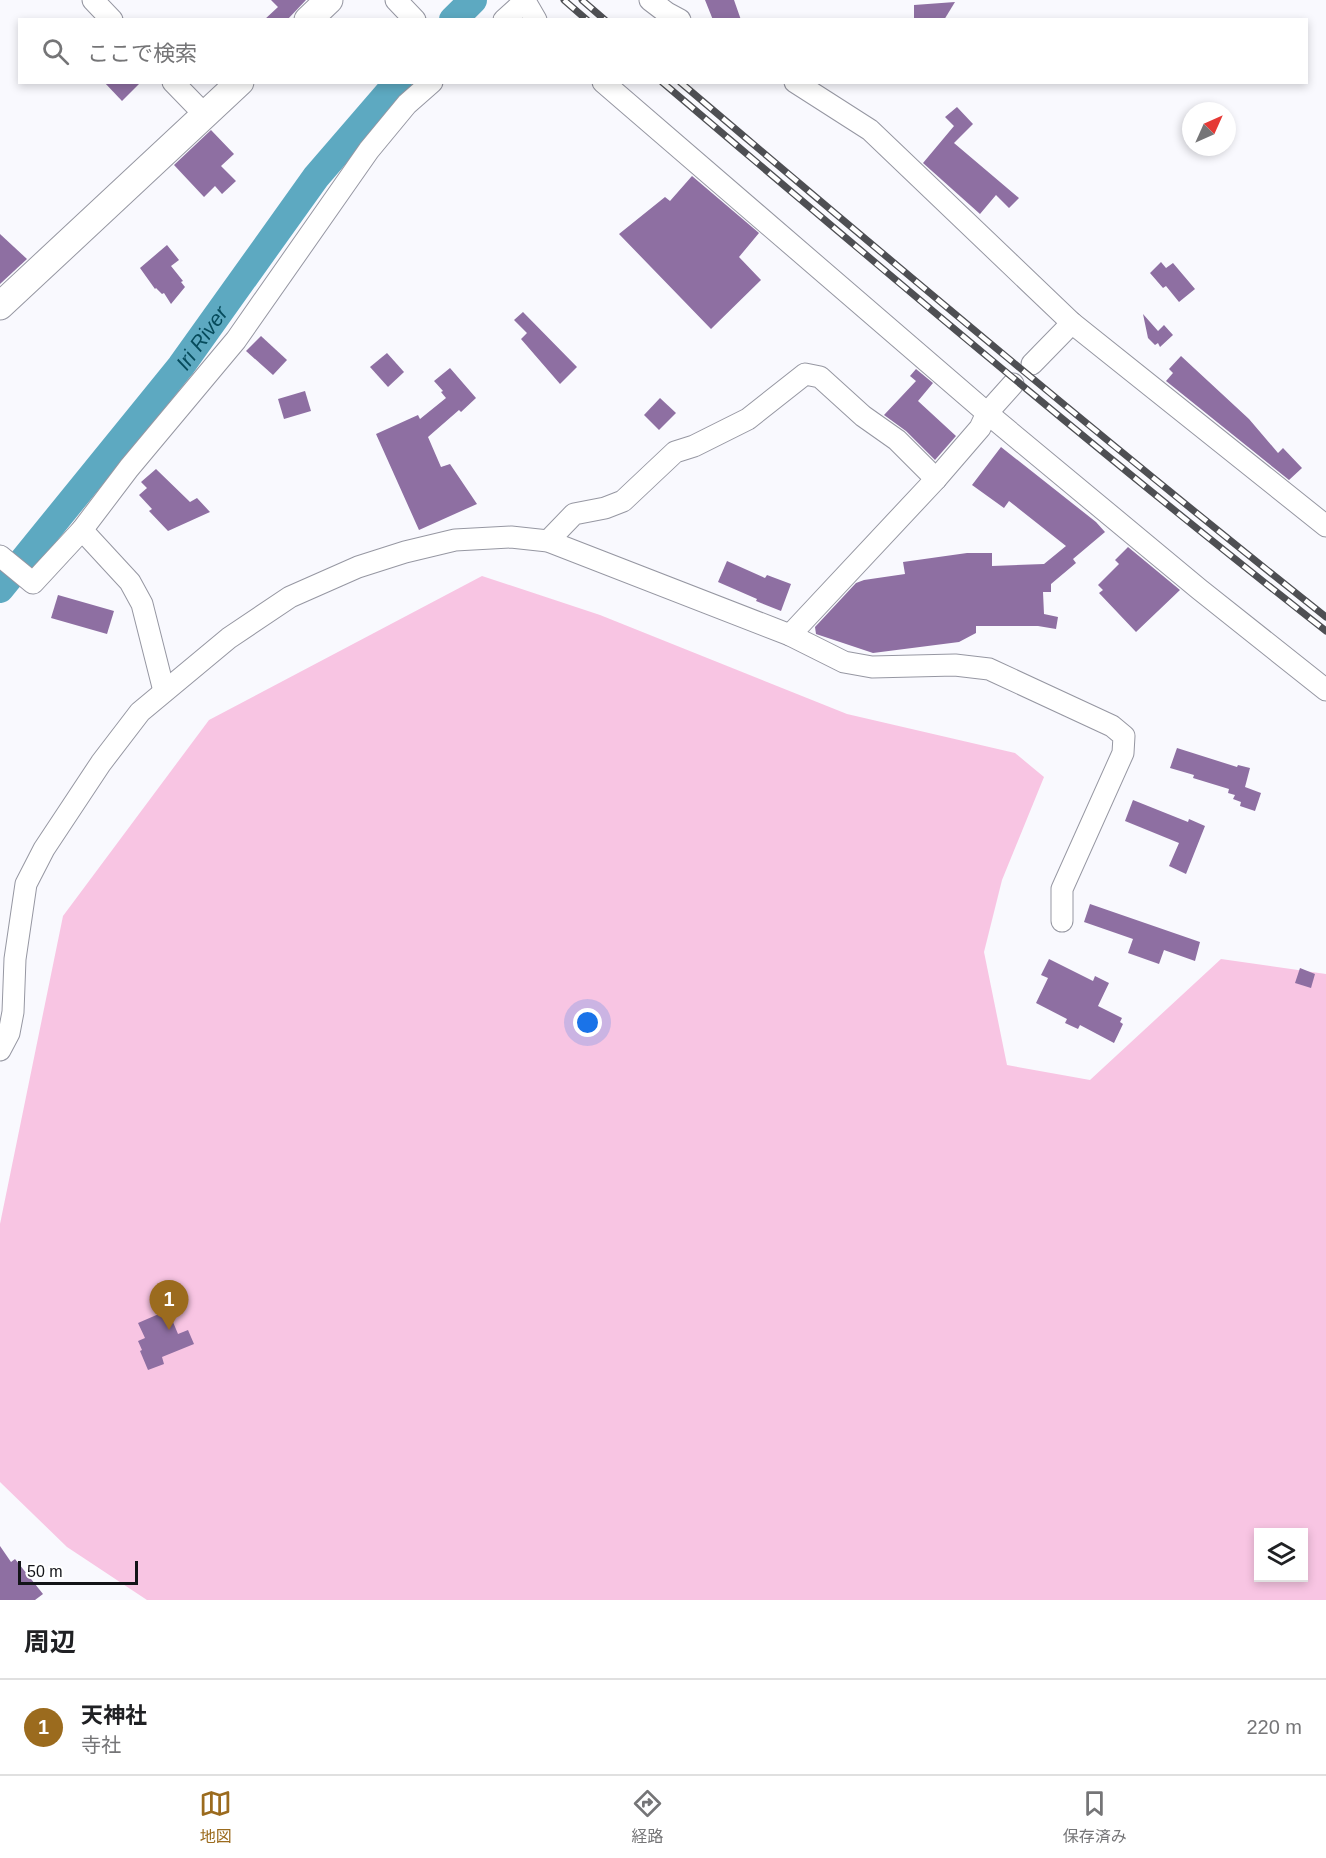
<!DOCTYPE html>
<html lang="ja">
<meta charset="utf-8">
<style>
:root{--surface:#fff;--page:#f6f6f6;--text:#202124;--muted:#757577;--line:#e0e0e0;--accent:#9b6b1e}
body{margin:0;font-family:Arial,"Noto Sans JP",sans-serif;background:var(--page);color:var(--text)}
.controls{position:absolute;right:18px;bottom:18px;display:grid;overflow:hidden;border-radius:0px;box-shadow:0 3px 9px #0003}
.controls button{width:54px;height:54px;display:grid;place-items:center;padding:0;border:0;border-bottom:2px solid var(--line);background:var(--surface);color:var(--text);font:30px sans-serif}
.compass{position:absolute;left:1182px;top:102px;width:54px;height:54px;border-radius:50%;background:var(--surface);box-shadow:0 3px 9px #0003;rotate:45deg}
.scale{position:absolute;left:18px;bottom:15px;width:120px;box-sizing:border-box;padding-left:6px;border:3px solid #131418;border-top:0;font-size:16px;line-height:21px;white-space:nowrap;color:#131418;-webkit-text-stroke:4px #fff;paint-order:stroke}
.you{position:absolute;left:588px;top:1023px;width:21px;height:21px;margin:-15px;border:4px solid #fff;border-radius:50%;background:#1a73e8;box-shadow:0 0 0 9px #1a73e833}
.badge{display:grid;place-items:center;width:39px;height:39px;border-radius:50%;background:var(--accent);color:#fff;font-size:20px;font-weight:700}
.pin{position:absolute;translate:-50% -50px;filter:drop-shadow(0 2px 3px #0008)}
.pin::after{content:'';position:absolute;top:32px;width:21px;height:18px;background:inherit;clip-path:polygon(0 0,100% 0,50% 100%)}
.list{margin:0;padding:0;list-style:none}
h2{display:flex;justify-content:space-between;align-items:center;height:78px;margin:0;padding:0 24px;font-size:26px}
h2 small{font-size:20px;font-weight:400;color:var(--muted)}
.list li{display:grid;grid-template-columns:39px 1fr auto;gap:18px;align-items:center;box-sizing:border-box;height:96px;padding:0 24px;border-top:2px solid var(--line)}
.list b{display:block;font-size:22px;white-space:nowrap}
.list p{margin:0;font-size:20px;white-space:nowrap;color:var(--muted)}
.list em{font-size:20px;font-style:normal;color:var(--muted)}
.icon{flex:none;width:33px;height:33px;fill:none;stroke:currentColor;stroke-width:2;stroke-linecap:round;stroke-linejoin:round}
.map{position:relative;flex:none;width:1326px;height:1600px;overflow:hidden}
.search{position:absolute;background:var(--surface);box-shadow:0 3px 9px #0003;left:18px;right:18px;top:18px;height:66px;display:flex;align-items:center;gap:15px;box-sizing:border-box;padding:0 21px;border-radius:0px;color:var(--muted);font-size:22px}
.sheet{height:174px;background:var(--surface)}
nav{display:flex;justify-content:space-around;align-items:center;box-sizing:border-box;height:84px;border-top:2px solid var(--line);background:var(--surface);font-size:16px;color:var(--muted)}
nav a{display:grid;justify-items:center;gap:3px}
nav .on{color:var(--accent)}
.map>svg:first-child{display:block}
.green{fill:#f8c5e3;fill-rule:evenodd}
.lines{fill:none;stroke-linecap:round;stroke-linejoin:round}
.river{stroke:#5da9c1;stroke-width:28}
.building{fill:#8e6fa2}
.minor-casing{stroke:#9697a2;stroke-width:23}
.major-casing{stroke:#9697a2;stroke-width:29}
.minor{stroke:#fff;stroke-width:21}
.major{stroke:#fff;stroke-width:27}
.rail-casing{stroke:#4e4f53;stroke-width:7}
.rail{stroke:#fff;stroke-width:4.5;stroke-dasharray:14;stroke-linecap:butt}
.labels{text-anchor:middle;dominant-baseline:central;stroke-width:5;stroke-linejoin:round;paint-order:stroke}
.water-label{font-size:21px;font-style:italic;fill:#064b5c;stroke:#fff}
</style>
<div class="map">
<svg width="1326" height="1600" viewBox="0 0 1326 1600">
<rect width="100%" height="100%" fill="#f9f9fe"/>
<!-- green -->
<path class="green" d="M482,576l118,39 247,99 168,39 29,24 -42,103 -18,72 23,113 83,15 131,-121 105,15v626h-1179l-80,-53 -67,-65v-258l63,-308 146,-196zM1258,1532h46v46h-46z"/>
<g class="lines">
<!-- river -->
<g class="river">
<polyline points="453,20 473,0"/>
<path id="s1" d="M0,589l181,-223 135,-189 82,-95"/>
</g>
</g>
<!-- building -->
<g class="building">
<polygon points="271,0 306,0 287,20 264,20 278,7"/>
<polygon points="705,0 734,0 741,20 713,20"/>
<polygon points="955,2 944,20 914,20 914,5"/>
<polygon points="104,82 141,82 122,101"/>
<polygon points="957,107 973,124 954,143 1019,198 1009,208 996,195 980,214 923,163 954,126 945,117"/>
<polygon points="211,130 234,154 221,166 236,181 222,194 215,186 204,197 174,165"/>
<polygon points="692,176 759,233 739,257 761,280 711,329 619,234 665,197 670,201"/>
<polygon points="0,234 27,259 0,284"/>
<polygon points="167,245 179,260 171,266 183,281 181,282 185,287 171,304 164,293 162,294 156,288 155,289 140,268"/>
<polygon points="1161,262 1166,268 1173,263 1195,289 1179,302 1166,286 1163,288 1150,273"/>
<polygon points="523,312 577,367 560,384 521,339 527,333 514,320"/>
<polygon points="1143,314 1158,331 1164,325 1173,335 1160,347 1158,343 1155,345 1148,338"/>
<polygon points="261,336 287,360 273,375 246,351"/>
<polygon points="387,353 404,372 388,387 370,367"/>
<polygon points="1181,356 1249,419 1278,453 1283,448 1302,468 1289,480 1166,381 1173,373 1169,369"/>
<polygon points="450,368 476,398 461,412 459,410 428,437 441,467 450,464 477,504 419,530 376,434 418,415 420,419 446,398 441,392 443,391 434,381"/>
<polygon points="916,369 933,383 918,401 956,436 935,460 906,431 884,415 916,381 910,376"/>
<polygon points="305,391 311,411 284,419 278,399"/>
<polygon points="660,398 676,413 659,430 644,415"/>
<polygon points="1001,447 1096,522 1105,532 1073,559 1076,563 1051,584 1051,592 1043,592 1044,614 1058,617 1056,629 1038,626 976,626 976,633 959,642 873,653 816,634 815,627 856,583 864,580 905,574 903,562 967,553 992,553 992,566 1044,564 1066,546 1009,501 1004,508 972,485"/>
<polygon points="156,469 190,502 197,498 210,512 168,531 149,511 152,509 139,495 147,488 141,482"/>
<polygon points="1128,547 1180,590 1136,632 1099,593 1103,590 1098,585 1119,564 1115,560"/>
<polygon points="727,561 765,578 767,575 791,584 781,611 756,601 757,599 718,582"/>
<polygon points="58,595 114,611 107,634 51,618"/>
<polygon points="1177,748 1237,767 1238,765 1250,768 1245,787 1261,793 1255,811 1240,806 1241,802 1233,799 1235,795 1228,793 1229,789 1193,778 1194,775 1170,768"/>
<polygon points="1133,800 1188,822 1189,819 1205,826 1186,874 1169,866 1179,843 1125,821"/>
<polygon points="1090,904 1200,942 1195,961 1164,950 1159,964 1128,953 1133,939 1084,922"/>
<polygon points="1049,959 1093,981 1095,976 1109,983 1098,1006 1122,1018 1120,1022 1123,1024 1114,1043 1080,1025 1078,1029 1065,1023 1067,1019 1036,1003 1048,978 1041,975"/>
<polygon points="1300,968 1315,974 1311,988 1295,983"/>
<polygon points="168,1310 178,1334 188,1330 194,1344 162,1357 164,1364 148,1370 140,1351 142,1350 138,1341 145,1338 138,1323"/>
<polygon points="0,1546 11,1562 15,1559 43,1594 35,1600 0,1600"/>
</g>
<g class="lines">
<!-- minor casing -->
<g class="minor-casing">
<g id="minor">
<polyline points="93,0 112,20"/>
<polyline points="396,0 415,20"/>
<polyline points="650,0 667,13 680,20"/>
<polyline points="504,20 525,1 536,20"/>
<polyline points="173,82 205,115"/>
<polyline points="603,82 987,413 1199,589 1326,690"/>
<polyline points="795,82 870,130 1072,323 1326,526"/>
<polyline points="1032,364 1072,323"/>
<polyline points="82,530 130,582 142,604 164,691"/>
<polyline points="548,541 574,514 605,508 623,501 675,452 694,446 748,419 805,374 820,377 863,416 897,440 936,479"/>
<polyline points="0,556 33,583 82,530 129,468 236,340 369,150 407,104 432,82"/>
<polyline points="790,635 936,479 980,428 987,413 1013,384"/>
<polyline points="0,1050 9,1033 13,1012 15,959 26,884 44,849 101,763 140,712 229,638 290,597 358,567 405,552 455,540 511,537 548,541 790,635 844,662 872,667 955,665 989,669 1112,726 1124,736 1123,753 1062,889 1062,921"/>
</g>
</g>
<!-- major casing -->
<g class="major-casing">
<g id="major">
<polyline points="308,20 329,0"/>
<polyline points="0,306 240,82"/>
</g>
</g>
<!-- minor -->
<use href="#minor" class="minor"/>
<!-- major -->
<use href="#major" class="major"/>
<!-- rail casing -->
<g class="rail-casing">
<g id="rail">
<polyline points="564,0 587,20"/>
<polyline points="582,0 605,20"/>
<path d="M662,82c219,186 438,372 664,549"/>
<path d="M680,82c213,181 427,361 646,535"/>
</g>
</g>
<!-- rail -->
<use href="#rail" class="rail"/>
</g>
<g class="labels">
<!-- water labels -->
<g class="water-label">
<text stroke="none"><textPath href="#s1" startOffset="322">Iri River</textPath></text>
</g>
</g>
</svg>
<div class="controls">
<button><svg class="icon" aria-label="layers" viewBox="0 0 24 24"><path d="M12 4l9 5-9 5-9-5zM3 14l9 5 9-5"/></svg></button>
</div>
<svg class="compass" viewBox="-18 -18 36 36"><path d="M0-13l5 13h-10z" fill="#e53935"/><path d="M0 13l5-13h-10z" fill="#757577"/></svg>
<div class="scale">50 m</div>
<div class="you"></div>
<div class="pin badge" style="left:169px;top:1330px">1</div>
<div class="search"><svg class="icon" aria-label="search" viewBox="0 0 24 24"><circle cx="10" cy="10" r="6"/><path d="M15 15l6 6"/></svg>ここで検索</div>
</div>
<section class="sheet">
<h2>周辺<small></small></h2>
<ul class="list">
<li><span class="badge">1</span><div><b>天神社</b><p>寺社</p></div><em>220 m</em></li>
</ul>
</section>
<nav>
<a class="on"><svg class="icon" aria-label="map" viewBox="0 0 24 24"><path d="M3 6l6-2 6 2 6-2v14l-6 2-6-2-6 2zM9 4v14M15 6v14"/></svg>地図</a>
<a><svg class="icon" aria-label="directions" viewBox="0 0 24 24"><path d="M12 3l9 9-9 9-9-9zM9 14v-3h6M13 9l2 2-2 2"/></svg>経路</a>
<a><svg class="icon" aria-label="saved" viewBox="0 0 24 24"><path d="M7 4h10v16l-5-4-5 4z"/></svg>保存済み</a>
</nav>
